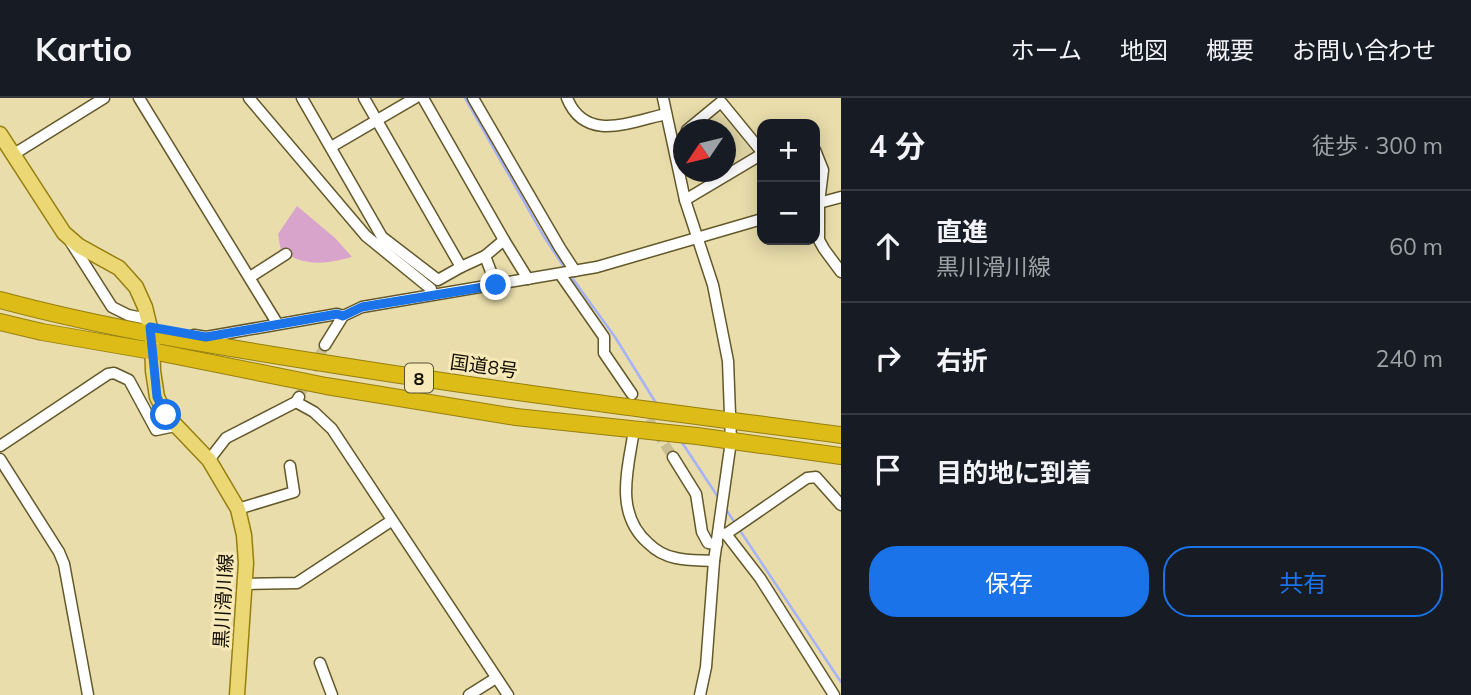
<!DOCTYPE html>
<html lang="ja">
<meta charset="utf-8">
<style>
:root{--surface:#171b24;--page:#242831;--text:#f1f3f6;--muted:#9ea1a6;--line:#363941;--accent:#1a73e8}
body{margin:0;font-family:Mulish,"Noto Sans JP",sans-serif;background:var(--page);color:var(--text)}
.controls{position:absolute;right:21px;top:21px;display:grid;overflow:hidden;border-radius:14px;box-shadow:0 4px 18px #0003}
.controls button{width:63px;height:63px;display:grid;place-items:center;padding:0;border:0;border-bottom:2px solid var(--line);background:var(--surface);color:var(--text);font:35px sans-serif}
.compass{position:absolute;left:673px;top:21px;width:63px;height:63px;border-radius:50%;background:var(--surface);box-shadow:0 4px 18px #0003;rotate:235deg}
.stop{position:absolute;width:21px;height:21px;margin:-16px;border:5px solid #1a73e8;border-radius:50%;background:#fff}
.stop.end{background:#1a73e8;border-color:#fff;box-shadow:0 2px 7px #0008}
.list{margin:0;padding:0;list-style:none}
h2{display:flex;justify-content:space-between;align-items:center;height:91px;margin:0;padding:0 28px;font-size:30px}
h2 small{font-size:23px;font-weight:400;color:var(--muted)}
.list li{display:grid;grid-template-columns:46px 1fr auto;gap:21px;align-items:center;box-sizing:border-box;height:112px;padding:0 28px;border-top:2px solid var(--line)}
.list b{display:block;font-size:26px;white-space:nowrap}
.list p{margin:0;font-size:23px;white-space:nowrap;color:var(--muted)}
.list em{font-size:23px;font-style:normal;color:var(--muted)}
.actions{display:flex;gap:14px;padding:21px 28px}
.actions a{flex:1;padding:16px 0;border:2px solid var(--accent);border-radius:28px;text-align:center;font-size:24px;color:var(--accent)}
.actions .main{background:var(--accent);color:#fff}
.icon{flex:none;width:38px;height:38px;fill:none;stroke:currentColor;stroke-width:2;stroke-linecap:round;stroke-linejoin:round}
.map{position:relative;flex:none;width:841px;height:597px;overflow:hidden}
header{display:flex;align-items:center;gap:42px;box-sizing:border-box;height:98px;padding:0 35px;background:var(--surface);border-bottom:2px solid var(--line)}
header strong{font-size:33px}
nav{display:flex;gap:38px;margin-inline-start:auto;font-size:24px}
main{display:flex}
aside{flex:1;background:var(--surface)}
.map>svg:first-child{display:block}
.green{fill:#d8a4cb}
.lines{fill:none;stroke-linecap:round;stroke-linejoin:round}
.stream{stroke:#a6b2f9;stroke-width:2.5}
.minor-tunnel{stroke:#c9be91;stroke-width:10;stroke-dasharray:10 5;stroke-linecap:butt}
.minor-casing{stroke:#63582a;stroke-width:13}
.major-casing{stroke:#967f0f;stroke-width:17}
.highway-casing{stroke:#967f0f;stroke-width:18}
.minor{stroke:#fff;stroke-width:10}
.major{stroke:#ebd774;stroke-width:14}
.highway{stroke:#ddbc17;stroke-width:16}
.route{stroke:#1a73e8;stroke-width:9}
.labels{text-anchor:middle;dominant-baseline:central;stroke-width:6;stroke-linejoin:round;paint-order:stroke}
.shield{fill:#f7eab8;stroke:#575037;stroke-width:2}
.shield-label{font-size:18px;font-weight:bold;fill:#130e00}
.street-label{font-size:19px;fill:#130e00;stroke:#f7eab8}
</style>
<header>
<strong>Kartio</strong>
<nav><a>ホーム</a><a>地図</a><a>概要</a><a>お問い合わせ</a></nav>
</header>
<main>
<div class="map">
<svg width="841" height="597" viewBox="0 0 841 597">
<rect width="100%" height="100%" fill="#e9ddab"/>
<!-- green -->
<path class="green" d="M297,108l38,32 17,19c-27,7 -46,10 -71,-6l-3,-17z"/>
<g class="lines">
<!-- stream -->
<g class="stream">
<polyline points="465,0 543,137 566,172"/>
<polyline points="570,177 615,239 656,305"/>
<polyline points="681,343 720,402"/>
<polyline points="725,410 735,425"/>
<polyline points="739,431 841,584"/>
</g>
<!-- minor-tunnel -->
<g class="minor-tunnel">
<polyline points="299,299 325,247"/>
<polyline points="640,309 673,359"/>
</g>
<!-- minor casing -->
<g class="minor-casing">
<g id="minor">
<polyline points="139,0 277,225"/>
<polyline points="249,0 366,138 431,191"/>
<polyline points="302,0 382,139 438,182 461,169"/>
<polyline points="364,0 461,169 485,158 496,187"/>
<polyline points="423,0 504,142 485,158"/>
<polyline points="473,0 560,150 575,173"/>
<path d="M567,0c18,45 63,24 99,16"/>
<polyline points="663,0 685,102 713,187 728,263 731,343 714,463 706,569 700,597"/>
<polyline points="687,32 721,4 762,54"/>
<polyline points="331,49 415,0"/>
<polyline points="815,52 823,72 819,105 819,142 824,151 841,174"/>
<polyline points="14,56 104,0"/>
<polyline points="685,102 762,56"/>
<polyline points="815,106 841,99"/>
<polyline points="504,142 528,181"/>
<polyline points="70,143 112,209 128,217 148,221"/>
<polyline points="560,176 604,239 604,255 632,296"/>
<polyline points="250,179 286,156"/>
<polyline points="194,237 206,239 337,216 343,218"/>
<polyline points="325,247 343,218 362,209 597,169 762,121"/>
<polyline points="296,304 314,314 332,331 508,597"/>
<path d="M634,332c-6,39 -20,83 14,113 8,8 17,13 28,15 12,3 26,2 38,3"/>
<polyline points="0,348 108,276 114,275 129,282 156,332 175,328"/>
<polyline points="673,359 696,396 702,434 708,445 717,446"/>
<polyline points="0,361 59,454 64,466 88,597"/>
<polyline points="209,362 226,340 296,304 299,299"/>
<polyline points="238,411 294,394 290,368"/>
<polyline points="719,435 726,436 760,480 834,597"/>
<polyline points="726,436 807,380 816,379 841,407"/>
<polyline points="245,486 297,485 391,423"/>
<polyline points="320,565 332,597"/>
<polyline points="469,597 496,580"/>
</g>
</g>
<!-- major casing -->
<g class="major-casing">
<polyline id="major" points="0,36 64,135 79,148 119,170 136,189 145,209 152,238 153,273 157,299 166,317 209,362 238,411 244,437 246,465 237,597"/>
</g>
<!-- highway casing -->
<g class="highway-casing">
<g id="highway">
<path d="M0,202c104,28 210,45 317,62 174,28 349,50 524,73"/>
<polyline points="0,224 42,234 152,253 326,288 516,319 697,338 841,358"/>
</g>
</g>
<!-- minor -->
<use href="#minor" class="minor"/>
<!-- major -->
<use href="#major" class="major"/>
<!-- highway -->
<use href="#highway" class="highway"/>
</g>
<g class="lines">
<!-- route -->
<polyline class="route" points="166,317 157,299 150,229 206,239 337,216 343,218 362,209 496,187"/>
</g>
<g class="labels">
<!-- shield labels -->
<rect class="shield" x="405" y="265.5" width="28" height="29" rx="5"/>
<g class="shield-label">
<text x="419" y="280">8</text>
</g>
<!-- street labels -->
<g class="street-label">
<text transform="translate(484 268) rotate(8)">国道8号</text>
<text transform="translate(223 503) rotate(-87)">黒川滑川線</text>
</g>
</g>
</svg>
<div class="controls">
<button>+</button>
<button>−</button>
</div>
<svg class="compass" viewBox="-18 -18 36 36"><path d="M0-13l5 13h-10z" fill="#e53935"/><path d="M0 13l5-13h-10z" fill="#9ea1a6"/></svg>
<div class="stop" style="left:166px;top:317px"></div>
<div class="stop end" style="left:496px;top:187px"></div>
</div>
<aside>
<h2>4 分<small>徒歩 · 300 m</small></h2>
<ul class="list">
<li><svg class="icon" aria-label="ahead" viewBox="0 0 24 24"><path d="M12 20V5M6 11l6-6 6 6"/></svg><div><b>直進</b><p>黒川滑川線</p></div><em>60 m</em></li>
<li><svg class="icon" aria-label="right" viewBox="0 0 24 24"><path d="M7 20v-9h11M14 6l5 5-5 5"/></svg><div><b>右折</b></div><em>240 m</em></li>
<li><svg class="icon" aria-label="arrive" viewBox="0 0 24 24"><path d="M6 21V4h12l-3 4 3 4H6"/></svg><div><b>目的地に到着</b></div></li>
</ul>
<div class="actions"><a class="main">保存</a><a>共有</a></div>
</aside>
</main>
